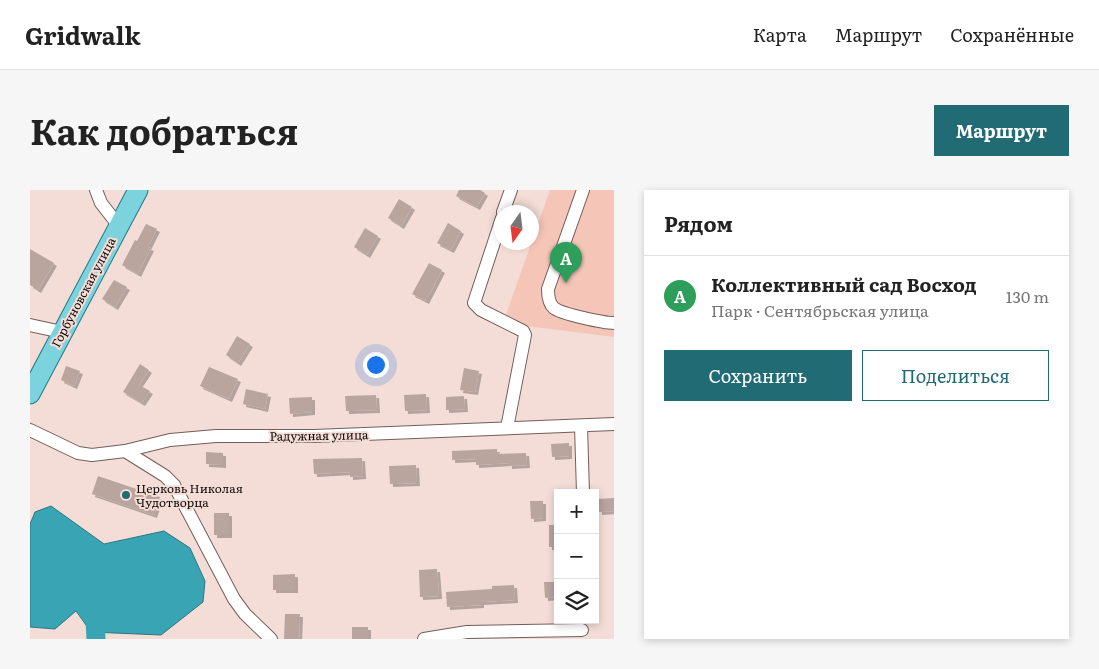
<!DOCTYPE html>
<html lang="ru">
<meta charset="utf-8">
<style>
:root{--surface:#fff;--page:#f6f6f6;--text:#222;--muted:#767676;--line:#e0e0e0;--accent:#216b75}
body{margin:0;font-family:Literata,serif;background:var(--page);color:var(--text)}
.controls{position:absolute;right:15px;bottom:15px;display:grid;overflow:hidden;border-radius:0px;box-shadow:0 2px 8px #0003}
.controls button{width:45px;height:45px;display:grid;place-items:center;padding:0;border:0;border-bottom:1px solid var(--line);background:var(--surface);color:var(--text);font:25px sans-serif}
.compass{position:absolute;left:464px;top:15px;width:45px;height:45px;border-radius:50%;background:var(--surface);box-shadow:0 2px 8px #0003;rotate:194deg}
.you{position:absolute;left:345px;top:174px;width:18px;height:18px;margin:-12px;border:4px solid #fff;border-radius:50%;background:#1a73e8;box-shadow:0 0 0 8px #1a73e833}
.badge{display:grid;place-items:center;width:32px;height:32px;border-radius:50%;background:var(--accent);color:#fff;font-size:16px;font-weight:700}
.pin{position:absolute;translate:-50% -41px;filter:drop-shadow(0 1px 2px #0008)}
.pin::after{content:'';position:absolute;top:26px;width:18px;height:15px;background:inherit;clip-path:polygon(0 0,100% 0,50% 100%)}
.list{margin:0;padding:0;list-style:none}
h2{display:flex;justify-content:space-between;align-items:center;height:65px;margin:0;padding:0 20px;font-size:21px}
h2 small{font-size:16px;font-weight:400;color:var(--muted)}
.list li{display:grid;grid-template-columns:32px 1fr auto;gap:15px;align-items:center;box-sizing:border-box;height:80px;padding:0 20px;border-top:1px solid var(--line)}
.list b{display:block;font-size:19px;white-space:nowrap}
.list p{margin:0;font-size:16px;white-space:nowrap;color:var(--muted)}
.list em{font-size:16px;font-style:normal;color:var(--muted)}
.actions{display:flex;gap:10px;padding:15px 20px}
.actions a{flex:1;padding:11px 0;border:1px solid var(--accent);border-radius:0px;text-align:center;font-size:18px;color:var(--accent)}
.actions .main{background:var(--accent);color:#fff}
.icon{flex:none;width:28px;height:28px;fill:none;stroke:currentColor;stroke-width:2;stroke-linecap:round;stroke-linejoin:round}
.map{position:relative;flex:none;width:584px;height:449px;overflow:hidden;border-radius:0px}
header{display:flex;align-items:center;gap:30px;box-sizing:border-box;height:70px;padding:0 25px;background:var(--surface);border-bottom:1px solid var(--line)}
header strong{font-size:24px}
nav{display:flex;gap:28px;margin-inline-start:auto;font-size:18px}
.intro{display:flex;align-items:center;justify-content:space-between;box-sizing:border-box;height:120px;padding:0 30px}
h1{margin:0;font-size:35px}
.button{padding:12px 22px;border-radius:0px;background:var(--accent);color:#fff;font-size:18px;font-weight:700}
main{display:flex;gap:30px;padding:0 30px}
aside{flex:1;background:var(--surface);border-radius:0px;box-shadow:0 2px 8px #0003}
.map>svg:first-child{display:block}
.green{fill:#f5c5b7}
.water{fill:#39a4b3;stroke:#2d7680}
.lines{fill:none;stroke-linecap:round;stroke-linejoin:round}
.river{stroke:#39a4b3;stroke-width:19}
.building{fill:#b9a49e;filter:url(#shadow)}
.street-casing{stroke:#725e59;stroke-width:14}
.primary-casing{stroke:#1d7a85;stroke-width:21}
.street{stroke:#fff;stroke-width:12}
.primary{stroke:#7cd3de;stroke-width:19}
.poi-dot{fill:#216b75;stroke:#f4ddd7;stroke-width:2}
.labels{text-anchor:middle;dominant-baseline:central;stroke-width:4;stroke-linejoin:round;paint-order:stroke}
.street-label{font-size:12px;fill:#110a08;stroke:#f4ddd7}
.poi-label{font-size:12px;fill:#110a08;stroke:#f4ddd7;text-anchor:start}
</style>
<header>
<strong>Gridwalk</strong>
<nav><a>Карта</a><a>Маршрут</a><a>Сохранённые</a></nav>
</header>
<div class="intro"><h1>Как добраться</h1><a class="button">Маршрут</a></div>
<main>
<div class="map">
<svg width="584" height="449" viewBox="0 0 584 449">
<defs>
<filter id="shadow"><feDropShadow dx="3" dy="3" stdDeviation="0" flood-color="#0004"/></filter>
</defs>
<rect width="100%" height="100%" fill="#f4ddd7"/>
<!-- green -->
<polygon class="green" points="520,0 584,0 584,147 473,133"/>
<!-- water -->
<polygon class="water" points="21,316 74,354 134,341 160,358 175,391 173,412 131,445 61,442 46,421 25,439 0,437 0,334 5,322"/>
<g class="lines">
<!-- river -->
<polyline class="river" points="57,420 65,430 66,449"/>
</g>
<!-- building -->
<g class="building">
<polygon points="429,0 450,0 455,3 447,17 426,6"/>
<polygon points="369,9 382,17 371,36 358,28"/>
<polygon points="418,33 431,41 421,60 407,53"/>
<polygon points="116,34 127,39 118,57 121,58 108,84 92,75 105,50 107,51"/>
<polygon points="335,38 348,46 337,65 324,57"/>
<polygon points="0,59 24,73 8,100 0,95"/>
<polygon points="399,73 412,80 396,111 382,104"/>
<polygon points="84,90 97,97 85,117 72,109"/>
<polygon points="207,146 220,154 208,173 196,165"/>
<polygon points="110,174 119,180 109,195 120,201 112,213 93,202"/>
<polygon points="36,176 50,181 44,196 31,190"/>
<polygon points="179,177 208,189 199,209 170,196"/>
<polygon points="434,178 449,181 445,202 430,200"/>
<polygon points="216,199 238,204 235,219 213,214"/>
<polygon points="396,204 397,220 375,221 374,205"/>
<polygon points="346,205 347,220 316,221 315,206"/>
<polygon points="434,206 435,219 416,220 416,207"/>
<polygon points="282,207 282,222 260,224 259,208"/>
<polygon points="539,253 539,266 522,267 521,254"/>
<polygon points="467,259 467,264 496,263 497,275 479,276 479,273 446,275 446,269 422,270 422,261"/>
<polygon points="176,262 193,263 193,275 176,274"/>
<polygon points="332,268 333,286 320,287 320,282 284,284 283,269"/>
<polygon points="386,275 387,293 360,294 359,276"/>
<polygon points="68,286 130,307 124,325 62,304"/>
<polygon points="584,308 584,321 569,322 568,309"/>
<polygon points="500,311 513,311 513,328 501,329"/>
<rect x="184" y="323" width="15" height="22"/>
<rect x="519" y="335" width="9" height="22"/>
<polygon points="407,379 409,406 390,407 389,380"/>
<polygon points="265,384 265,400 243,400 243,385"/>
<polygon points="514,392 528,392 528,407 515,408"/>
<polygon points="484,395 485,410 451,412 451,415 417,417 416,402 462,399 462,396"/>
<polygon points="255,424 270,424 269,449 254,449"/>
<rect x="322" y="437" width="16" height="12"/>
</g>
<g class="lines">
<!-- street casing -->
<g class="street-casing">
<g id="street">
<polyline points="66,0 71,13 89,36"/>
<path d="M553,0l-35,99c0,7 1,15 6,19 7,6 50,15 60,15"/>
<polyline points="473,22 481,0"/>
<polyline points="472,28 444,113 451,120 493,141 495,145 477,238"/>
<polyline points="0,135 32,142"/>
<polyline points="551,236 553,303"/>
<polyline points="0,240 48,263 62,265 95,261 140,250 186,246 284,246 584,234"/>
<polyline points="95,261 135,286 144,295 204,409 215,424 241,449"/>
<polyline points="394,449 437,442 552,440"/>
</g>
</g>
<!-- primary casing -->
<g class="primary-casing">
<polyline id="primary" points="0,204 108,0"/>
</g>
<!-- street -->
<use href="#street" class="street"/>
<!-- primary -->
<use href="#primary" class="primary"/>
</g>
<!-- markers -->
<circle class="poi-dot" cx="96" cy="305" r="5"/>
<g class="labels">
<!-- street labels -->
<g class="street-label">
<text transform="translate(53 102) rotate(-62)">Горбуновская улица</text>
<text transform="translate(289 245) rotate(-1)">Радужная улица</text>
</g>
<!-- poi labels -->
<g class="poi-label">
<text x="106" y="298">Церковь Николая<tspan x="106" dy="14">Чудотворца</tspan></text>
</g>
</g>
</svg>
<div class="controls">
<button>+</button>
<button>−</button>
<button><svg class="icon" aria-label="layers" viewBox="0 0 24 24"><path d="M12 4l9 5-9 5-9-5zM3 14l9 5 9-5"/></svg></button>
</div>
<svg class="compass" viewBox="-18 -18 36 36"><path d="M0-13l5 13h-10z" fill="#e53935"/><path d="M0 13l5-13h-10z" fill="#767676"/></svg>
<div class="you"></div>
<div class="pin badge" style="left:536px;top:93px;background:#2e9e5b">A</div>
</div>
<aside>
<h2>Рядом<small></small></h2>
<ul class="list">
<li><span class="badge" style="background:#2e9e5b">A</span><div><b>Коллективный сад Восход</b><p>Парк · Сентябрьская улица</p></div><em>130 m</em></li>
</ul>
<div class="actions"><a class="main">Сохранить</a><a>Поделиться</a></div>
</aside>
</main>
